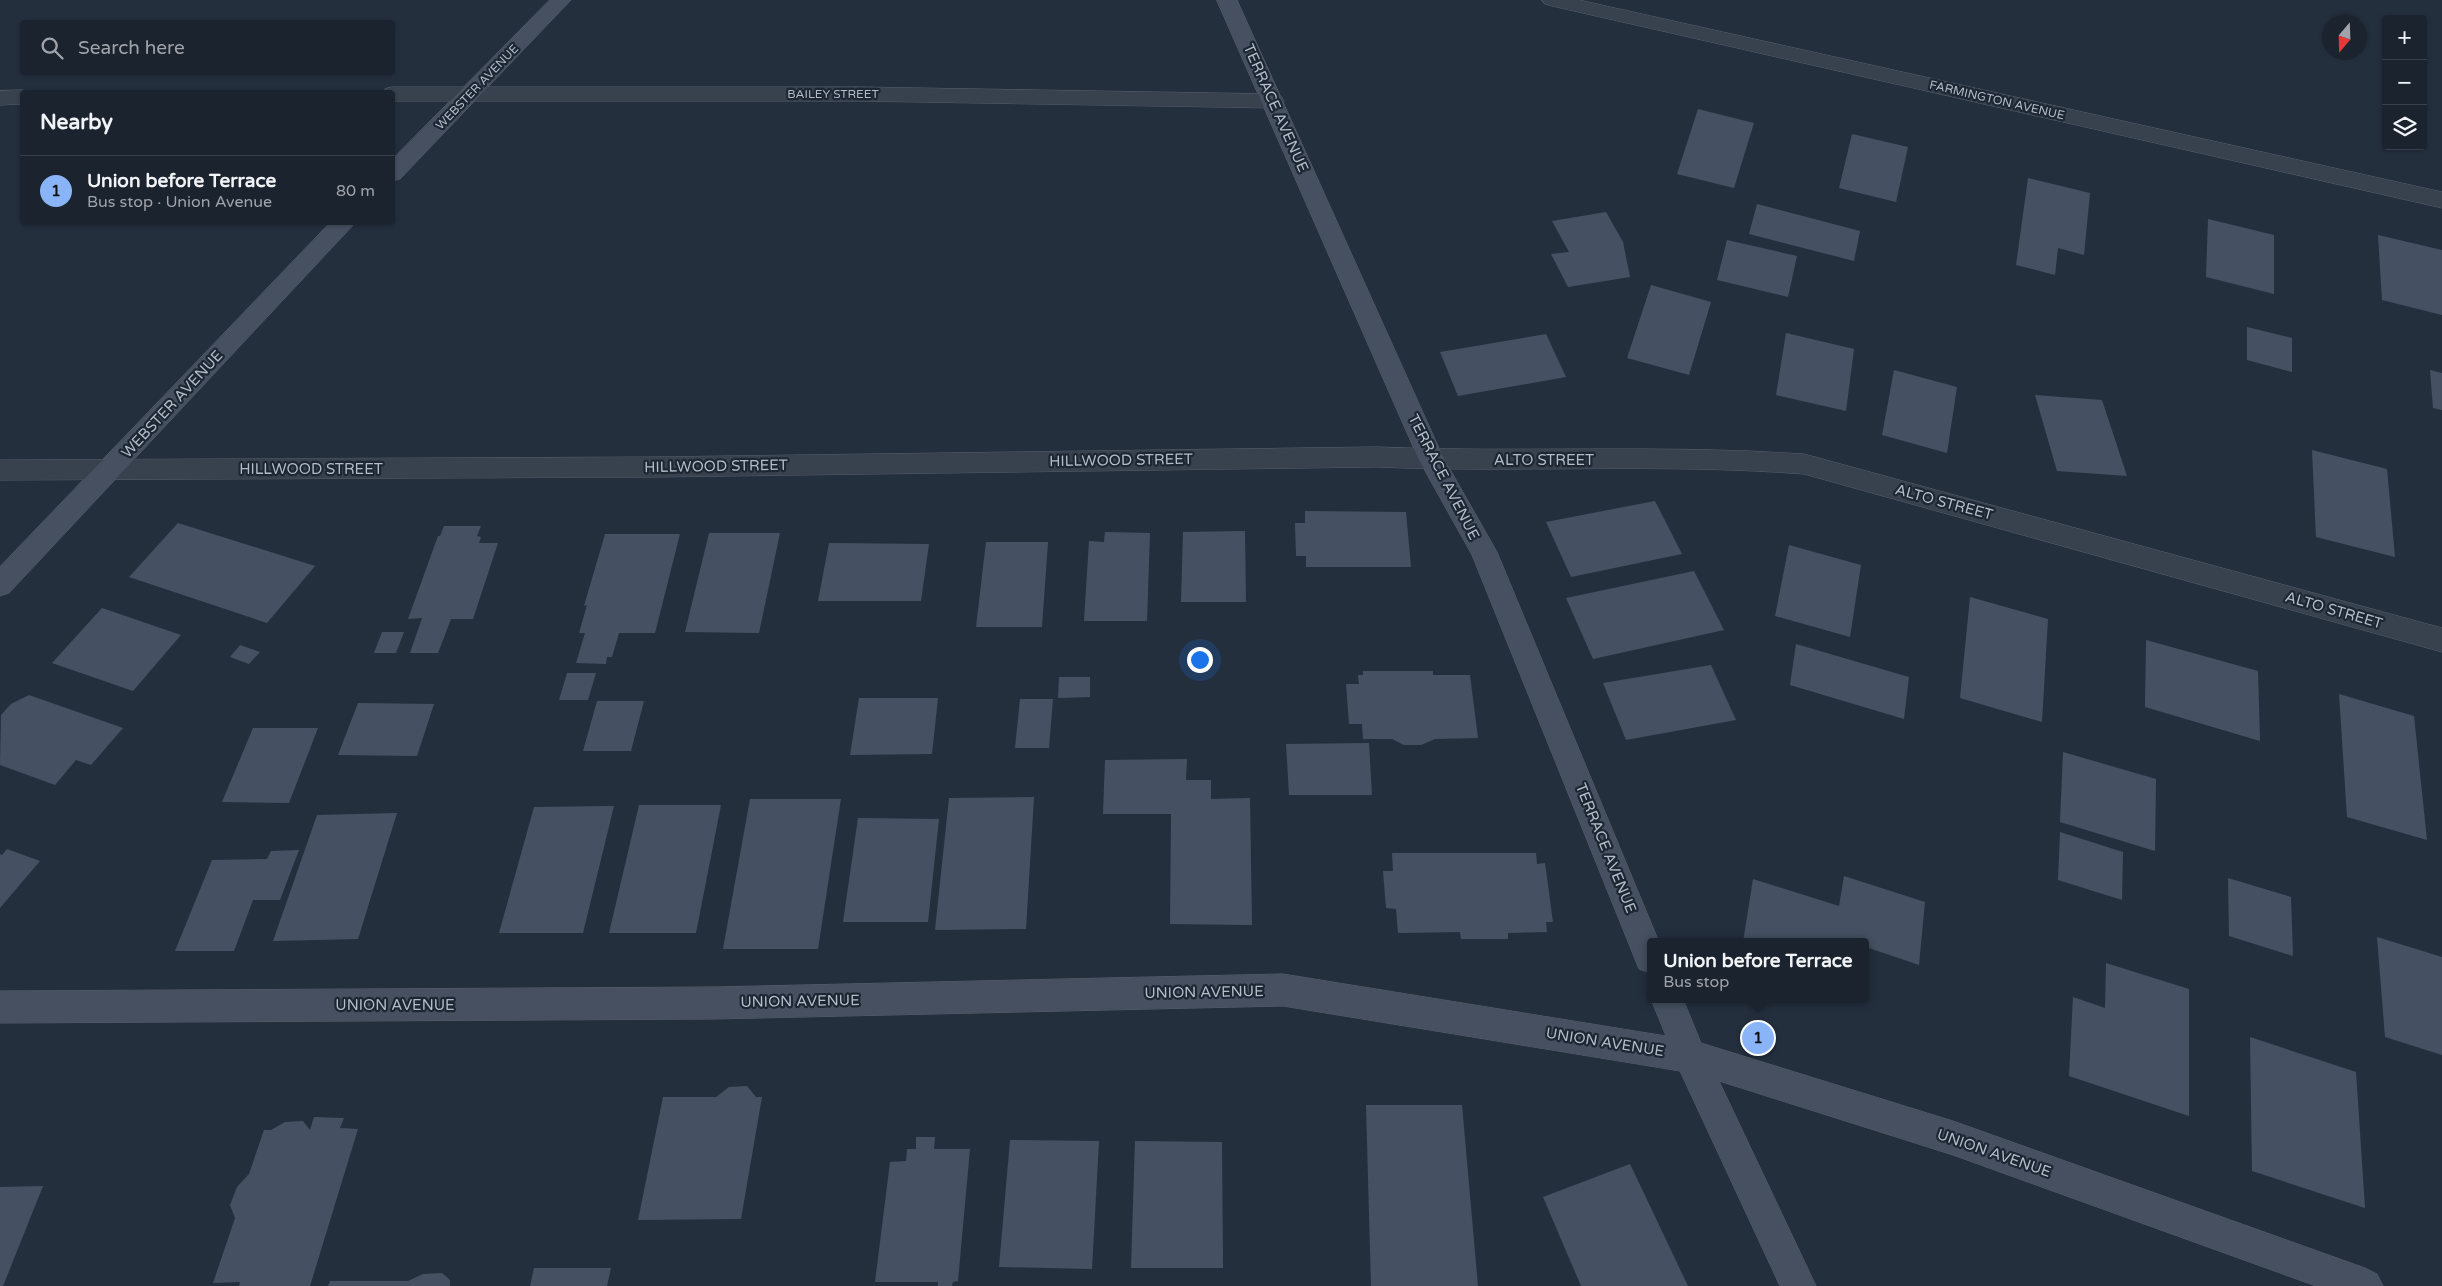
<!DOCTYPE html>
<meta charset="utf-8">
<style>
:root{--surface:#1b232e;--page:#242b36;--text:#f1f3f6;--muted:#a0a4aa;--line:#39404a;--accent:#8ab4f8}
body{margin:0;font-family:"Varela Round",sans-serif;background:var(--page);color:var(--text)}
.controls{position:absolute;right:15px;top:15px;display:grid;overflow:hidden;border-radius:5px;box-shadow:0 1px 4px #0004}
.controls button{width:45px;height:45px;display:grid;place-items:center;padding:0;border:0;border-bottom:1px solid var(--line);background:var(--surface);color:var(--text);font:25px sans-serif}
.compass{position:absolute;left:2322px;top:15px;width:45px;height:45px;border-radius:50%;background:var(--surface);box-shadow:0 1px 4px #0004;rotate:199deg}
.you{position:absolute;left:1199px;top:659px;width:18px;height:18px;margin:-12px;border:4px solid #fff;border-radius:50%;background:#1a73e8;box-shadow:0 0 0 8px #1a73e833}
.badge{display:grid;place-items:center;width:32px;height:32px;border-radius:50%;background:var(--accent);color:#111;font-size:16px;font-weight:700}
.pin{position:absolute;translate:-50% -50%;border:2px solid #fff;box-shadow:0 1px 5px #0006}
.popup{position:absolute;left:1647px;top:938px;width:222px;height:65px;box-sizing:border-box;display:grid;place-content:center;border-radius:5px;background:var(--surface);filter:drop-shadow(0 1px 4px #0005);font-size:16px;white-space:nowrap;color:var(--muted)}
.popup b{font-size:19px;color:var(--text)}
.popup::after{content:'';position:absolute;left:50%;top:100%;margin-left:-10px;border:10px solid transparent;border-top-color:var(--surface)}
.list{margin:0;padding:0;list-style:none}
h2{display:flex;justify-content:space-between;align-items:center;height:65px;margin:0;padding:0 20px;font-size:21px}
h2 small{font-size:16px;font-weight:400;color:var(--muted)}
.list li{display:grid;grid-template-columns:32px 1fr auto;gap:15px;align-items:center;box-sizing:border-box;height:70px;padding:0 20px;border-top:1px solid var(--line)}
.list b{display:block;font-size:19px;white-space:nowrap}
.list p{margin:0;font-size:16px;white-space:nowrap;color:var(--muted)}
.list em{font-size:16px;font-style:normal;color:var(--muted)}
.icon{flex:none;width:28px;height:28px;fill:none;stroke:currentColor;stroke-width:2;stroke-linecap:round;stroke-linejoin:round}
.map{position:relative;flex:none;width:2442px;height:1286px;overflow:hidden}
.search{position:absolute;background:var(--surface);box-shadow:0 1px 4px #0004;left:20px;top:20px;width:375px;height:55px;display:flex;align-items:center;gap:12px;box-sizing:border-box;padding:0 18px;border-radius:5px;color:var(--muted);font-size:19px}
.panel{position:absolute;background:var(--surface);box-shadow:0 1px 4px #0004;left:20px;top:90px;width:375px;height:135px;border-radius:5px}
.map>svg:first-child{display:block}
.building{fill:#455162}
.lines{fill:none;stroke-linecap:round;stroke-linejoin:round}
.street-casing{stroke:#565f6c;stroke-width:1}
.secondary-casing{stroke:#565f6c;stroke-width:1}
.street{fill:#38414e;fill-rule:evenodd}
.secondary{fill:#465061;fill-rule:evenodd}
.labels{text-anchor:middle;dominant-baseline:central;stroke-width:4.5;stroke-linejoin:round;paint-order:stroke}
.far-street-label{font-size:12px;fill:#b4bcc9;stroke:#1d2633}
.street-label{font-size:15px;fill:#b4bcc9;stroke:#1d2633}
</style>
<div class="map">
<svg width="2442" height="1286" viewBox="0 0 2442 1286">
<rect width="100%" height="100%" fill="#242f3e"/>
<!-- building -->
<g class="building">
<polygon points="1698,109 1754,123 1734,188 1677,174"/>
<polygon points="1852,134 1908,147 1896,202 1839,188"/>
<polygon points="2028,178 2090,193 2084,255 2058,248 2055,275 2016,265"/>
<polygon points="1757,204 1860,231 1854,261 1749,234"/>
<polygon points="1606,212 1623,242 1630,277 1568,287 1551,254 1569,252 1552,221"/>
<polygon points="2208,219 2274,235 2274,294 2206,277"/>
<polygon points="2378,235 2442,250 2442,315 2382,300"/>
<polygon points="1727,240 1797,256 1788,297 1717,280"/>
<polygon points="1651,285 1711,302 1689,375 1627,358"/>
<polygon points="2247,327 2292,338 2292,372 2247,360"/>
<polygon points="1786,333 1854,349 1846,411 1776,395"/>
<polygon points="1546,334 1566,377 1458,396 1440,352"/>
<polygon points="1894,370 1957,387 1947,453 1882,435"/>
<polygon points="2430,370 2442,373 2442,410 2433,408"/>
<polygon points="2035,395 2102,400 2127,476 2057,471"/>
<polygon points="2312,450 2387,469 2395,557 2316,537"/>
<polygon points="1655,501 1682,554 1571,577 1546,522"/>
<polygon points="1305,511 1406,512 1411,567 1306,567 1306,556 1296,556 1295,523 1305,523"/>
<polygon points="178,523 315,566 267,623 129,577"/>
<polygon points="444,526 481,526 477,536 481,537 479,543 498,543 473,619 451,619 438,653 410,653 422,618 408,619 438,536 440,536"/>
<polygon points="1245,531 1246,602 1181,602 1183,532"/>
<polygon points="1105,532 1150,533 1147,621 1084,621 1089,541 1104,542"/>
<polygon points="709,533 780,533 759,633 685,632"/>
<polygon points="605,534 680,534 655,633 619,633 612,657 607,657 606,664 576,663 585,633 579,633 587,605 584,606"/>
<polygon points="986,542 1048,542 1042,627 976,627"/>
<polygon points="829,543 929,544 921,601 818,601"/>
<polygon points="1789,545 1861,565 1850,637 1775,616"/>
<polygon points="1694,571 1724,630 1593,659 1566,598"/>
<polygon points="1970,597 2048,619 2042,722 1960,698"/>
<polygon points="102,608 181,635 133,691 52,663"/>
<polygon points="382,632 404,632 396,653 374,653"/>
<polygon points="2146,640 2258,671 2260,741 2145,707"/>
<polygon points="1796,644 1909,677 1904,719 1790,685"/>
<polygon points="240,645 260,652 249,664 230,657"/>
<polygon points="1711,665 1736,720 1626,740 1603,683"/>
<polygon points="1363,671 1433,671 1433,675 1470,675 1478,738 1435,739 1421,745 1404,745 1392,739 1363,739 1362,724 1349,724 1346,684 1359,684 1358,675 1363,675"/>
<polygon points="567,673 596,673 588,700 559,700"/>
<polygon points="1059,677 1090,677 1090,697 1058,698"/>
<polygon points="2339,694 2414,716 2427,840 2347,817"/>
<polygon points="29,695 123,728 91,765 76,760 55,785 0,765 1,715 11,704"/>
<polygon points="859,698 938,698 932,754 850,755"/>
<polygon points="1020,699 1053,699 1049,748 1015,748"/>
<polygon points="597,701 644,701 631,751 583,751"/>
<polygon points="358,703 434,704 417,756 338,755"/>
<polygon points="253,728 318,728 289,803 222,802"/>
<polygon points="1369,743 1372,795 1289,795 1286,744"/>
<polygon points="2063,752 2156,779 2155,851 2060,822"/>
<polygon points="1187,759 1186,780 1211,780 1211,799 1250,798 1252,925 1170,924 1171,814 1103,814 1105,760"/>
<polygon points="1034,797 1026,929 935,930 949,798"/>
<polygon points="750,799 841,799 818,949 723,949"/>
<polygon points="639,805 721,805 696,933 609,933"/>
<polygon points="614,806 583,933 499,933 534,807"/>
<polygon points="397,813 358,939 273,941 317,815"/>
<polygon points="858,818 939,819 928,922 843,922"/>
<polygon points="2060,832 2123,852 2122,900 2058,880"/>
<polygon points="7,849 40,861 0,908 0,854 2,855"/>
<polygon points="299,850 280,900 253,900 234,951 175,951 212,860 267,859 271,851"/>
<polygon points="1392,853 1536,853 1537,864 1545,863 1553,922 1546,922 1547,932 1508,933 1508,939 1461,939 1460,932 1398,933 1396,909 1386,908 1383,871 1393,871"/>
<polygon points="1844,876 1925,902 1919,965 1866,947 1866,942 1743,942 1753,879 1839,906"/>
<polygon points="2228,878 2291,897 2293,956 2229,936"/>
<polygon points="2377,937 2442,957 2442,1055 2385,1037"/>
<polygon points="2106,963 2189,989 2189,1116 2069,1076 2073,997 2105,1008"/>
<polygon points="2250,1037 2356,1072 2365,1208 2252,1171"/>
<polygon points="747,1086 756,1097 762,1097 741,1219 638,1220 663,1097 716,1097 729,1087"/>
<polygon points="1366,1105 1462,1105 1478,1286 1371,1286"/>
<polygon points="314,1117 344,1118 340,1128 358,1129 310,1286 239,1286 240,1282 213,1283 235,1218 230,1205 237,1187 249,1174 264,1130 271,1130 285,1122 303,1121 310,1130"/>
<polygon points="916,1137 935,1137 934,1149 970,1149 958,1281 953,1282 952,1286 938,1286 938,1282 875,1282 890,1162 906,1161 907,1149 916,1149"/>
<polygon points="1010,1140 1099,1141 1092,1269 999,1267"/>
<polygon points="1135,1141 1222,1142 1223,1268 1131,1268"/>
<polygon points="1630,1164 1688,1286 1581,1286 1543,1197"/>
<polygon points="43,1186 3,1286 0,1286 0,1187"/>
<polygon points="534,1268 611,1268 607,1286 530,1286"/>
<polygon points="442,1273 450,1280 450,1286 328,1286 330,1281 408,1281 423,1274"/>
</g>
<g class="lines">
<!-- street casing -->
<g class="street-casing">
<g id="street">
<polygon points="1542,0 1579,0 2442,192 2442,208 1552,6 1545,4"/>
<polygon points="392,87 859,87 1274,94 1281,96 1284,101 1281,106 1274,108 859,101 392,101 392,92 383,92 385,89"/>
<polygon points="22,90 30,92 22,92 22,104 0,105 0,91"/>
<path d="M1376,447c143,6 285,-3 428,7l638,174v24l-638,-178c-143,-11 -285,-1 -428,-7l-720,10 -656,3v-20l656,-3z"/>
</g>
</g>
<!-- secondary casing -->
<g class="secondary-casing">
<g id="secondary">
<polygon points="550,0 571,0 400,179 392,181 392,160"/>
<polygon points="1217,0 1237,0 1443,457 1497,552 1659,942 1650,942 1650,973 1639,969 1472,555 1419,460"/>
<polygon points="331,222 356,222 9,593 0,596 0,567"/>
<polygon points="1283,974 1666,1036 1651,999 1683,999 1701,1043 1953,1121 2365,1268 2377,1274 2383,1286 2316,1286 1953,1155 1719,1081 1816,1286 1780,1286 1680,1071 1283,1006 715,1019 0,1023 0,991 715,987"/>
</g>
</g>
<!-- street -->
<use href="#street" class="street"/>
<!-- secondary -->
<use href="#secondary" class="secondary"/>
</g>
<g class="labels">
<!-- far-street labels -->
<g class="far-street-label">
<text transform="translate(477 87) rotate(-46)">WEBSTER AVENUE</text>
<text x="833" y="94">BAILEY STREET</text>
<text transform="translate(1997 100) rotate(13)">FARMINGTON AVENUE</text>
</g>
<!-- street labels -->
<g class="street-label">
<text transform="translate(1276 108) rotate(66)">TERRACE AVENUE</text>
<text transform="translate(172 404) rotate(-47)">WEBSTER AVENUE</text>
<text transform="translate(1121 460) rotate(-1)">HILLWOOD STREET</text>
<text x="1544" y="460">ALTO STREET</text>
<text transform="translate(716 466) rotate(-1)">HILLWOOD STREET</text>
<text x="311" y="469">HILLWOOD STREET</text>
<text transform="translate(1444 477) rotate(63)">TERRACE AVENUE</text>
<text transform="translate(1944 502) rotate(15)">ALTO STREET</text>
<text transform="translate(2334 610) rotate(16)">ALTO STREET</text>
<text transform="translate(1606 848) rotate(68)">TERRACE AVENUE</text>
<text transform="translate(1204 992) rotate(-1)">UNION AVENUE</text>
<text transform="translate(800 1001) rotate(-1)">UNION AVENUE</text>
<text x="395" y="1005">UNION AVENUE</text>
<text transform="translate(1605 1042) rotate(9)">UNION AVENUE</text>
<text transform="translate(1994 1153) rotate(19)">UNION AVENUE</text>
</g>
</g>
</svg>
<div class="controls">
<button>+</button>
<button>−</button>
<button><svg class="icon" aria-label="layers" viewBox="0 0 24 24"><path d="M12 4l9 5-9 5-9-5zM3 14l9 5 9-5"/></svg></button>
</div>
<svg class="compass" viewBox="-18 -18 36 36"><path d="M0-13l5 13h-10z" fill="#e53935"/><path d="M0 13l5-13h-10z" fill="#a0a4aa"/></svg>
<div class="you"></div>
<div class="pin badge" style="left:1758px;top:1038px">1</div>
<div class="popup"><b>Union before Terrace</b>Bus stop</div>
<div class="search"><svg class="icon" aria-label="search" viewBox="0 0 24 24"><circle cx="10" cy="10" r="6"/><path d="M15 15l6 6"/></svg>Search here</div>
<section class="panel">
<h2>Nearby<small></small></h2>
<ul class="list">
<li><span class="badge">1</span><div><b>Union before Terrace</b><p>Bus stop · Union Avenue</p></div><em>80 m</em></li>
</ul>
</section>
</div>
